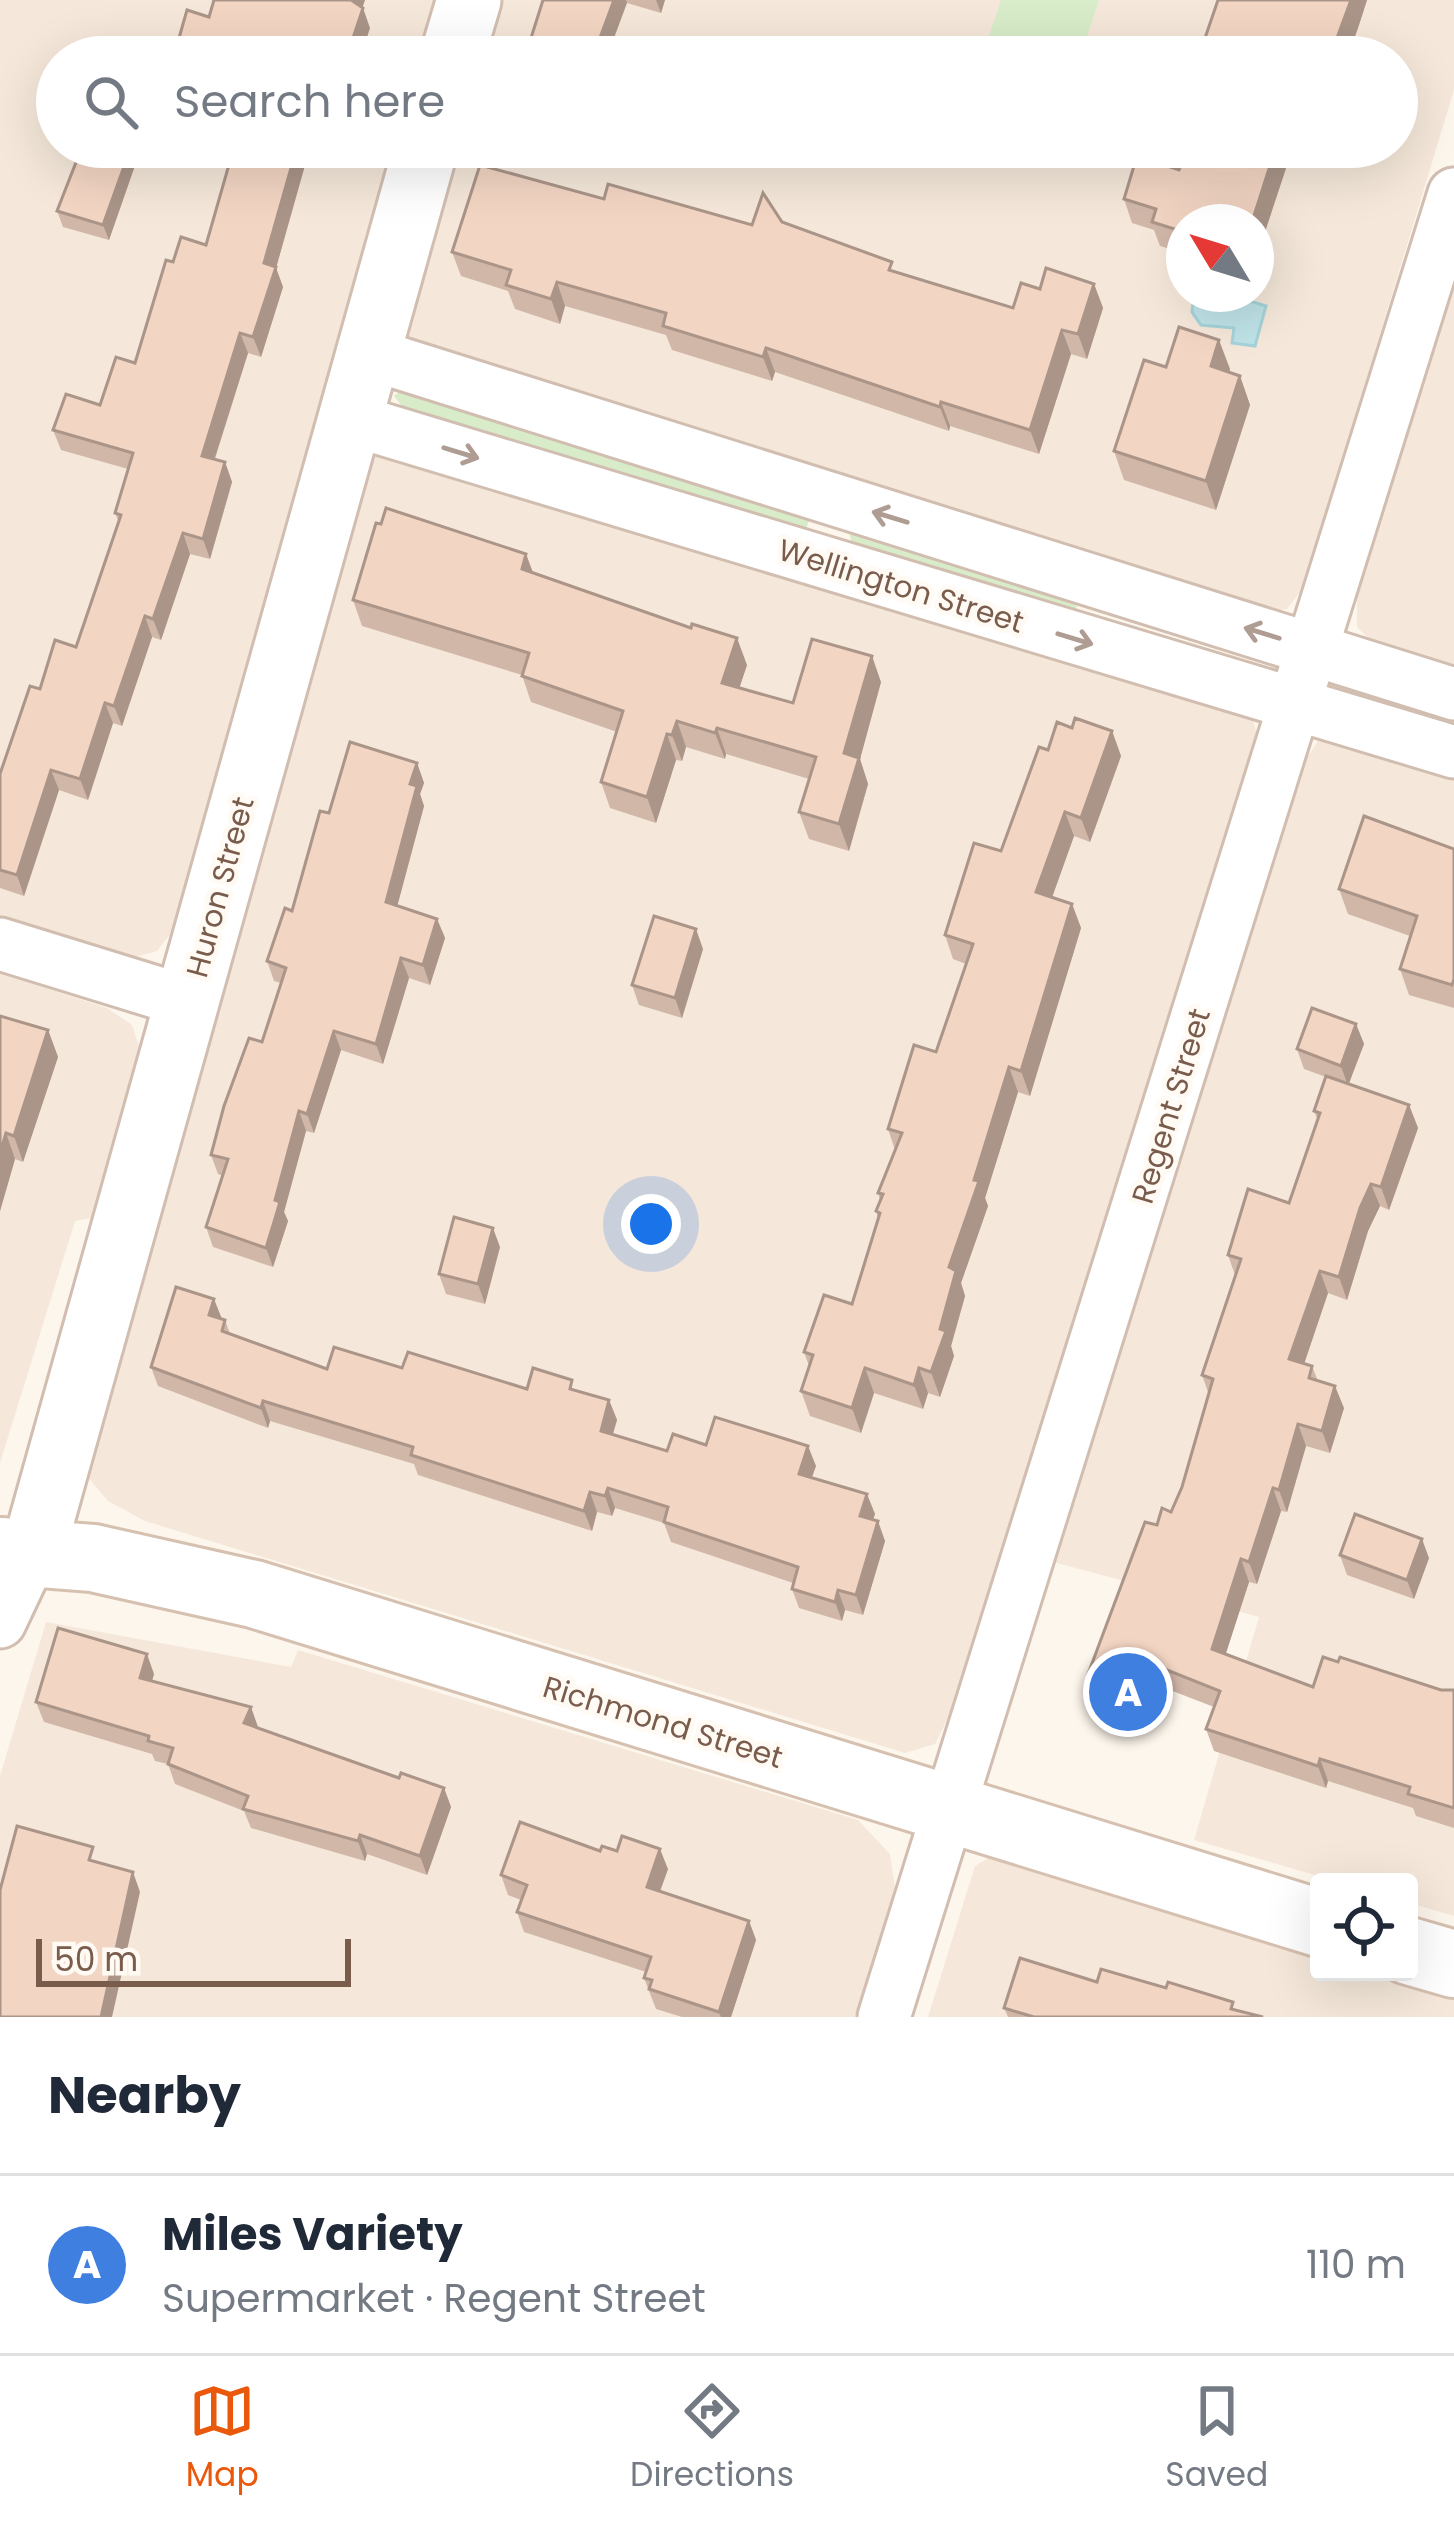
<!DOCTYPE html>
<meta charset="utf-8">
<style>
:root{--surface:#fff;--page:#f6f6f7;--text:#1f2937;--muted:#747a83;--line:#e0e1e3;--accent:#ea580c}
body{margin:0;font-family:Poppins,sans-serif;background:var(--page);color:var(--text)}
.controls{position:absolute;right:36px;bottom:36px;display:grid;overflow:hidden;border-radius:12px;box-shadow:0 12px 48px #0002}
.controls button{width:108px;height:108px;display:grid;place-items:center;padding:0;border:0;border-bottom:3px solid var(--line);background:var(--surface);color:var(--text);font:60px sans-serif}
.compass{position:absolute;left:1166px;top:204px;width:108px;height:108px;border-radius:50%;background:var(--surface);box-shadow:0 12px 48px #0002;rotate:308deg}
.scale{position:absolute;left:36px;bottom:30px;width:315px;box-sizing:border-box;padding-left:12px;border:6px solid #7a5c4d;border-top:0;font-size:33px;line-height:42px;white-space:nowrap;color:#7a5c4d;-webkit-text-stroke:9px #fffaf3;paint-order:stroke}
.you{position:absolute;left:651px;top:1224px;width:42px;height:42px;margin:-30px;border:9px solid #fff;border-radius:50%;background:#1a73e8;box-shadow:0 0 0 18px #1a73e833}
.badge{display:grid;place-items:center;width:78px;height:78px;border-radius:50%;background:var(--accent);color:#fff;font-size:39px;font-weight:700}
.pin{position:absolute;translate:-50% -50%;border:6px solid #fff;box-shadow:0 3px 12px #0006}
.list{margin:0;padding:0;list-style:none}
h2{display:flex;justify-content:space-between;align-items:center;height:156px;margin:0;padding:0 48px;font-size:51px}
h2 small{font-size:39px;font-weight:400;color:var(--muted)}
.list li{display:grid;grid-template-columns:78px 1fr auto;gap:36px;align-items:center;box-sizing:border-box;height:180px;padding:0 48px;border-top:3px solid var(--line)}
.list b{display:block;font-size:45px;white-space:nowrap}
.list p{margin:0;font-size:39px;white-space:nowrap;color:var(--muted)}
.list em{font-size:39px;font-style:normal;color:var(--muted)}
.icon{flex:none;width:66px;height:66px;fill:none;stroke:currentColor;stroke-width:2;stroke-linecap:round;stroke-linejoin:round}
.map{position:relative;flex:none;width:1454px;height:2017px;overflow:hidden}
.search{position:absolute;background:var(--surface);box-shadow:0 12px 48px #0002;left:36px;right:36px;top:36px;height:132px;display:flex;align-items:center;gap:30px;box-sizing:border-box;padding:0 42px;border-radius:66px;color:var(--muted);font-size:45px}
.sheet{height:336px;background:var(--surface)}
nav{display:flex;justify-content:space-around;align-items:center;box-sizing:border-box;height:168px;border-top:3px solid var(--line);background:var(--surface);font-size:33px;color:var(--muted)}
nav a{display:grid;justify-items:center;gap:6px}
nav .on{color:var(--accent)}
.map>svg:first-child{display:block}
.residential{fill:#f5e8da;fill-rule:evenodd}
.green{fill:#d8ecc9}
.water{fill:#bfe3e8;stroke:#a5d3da;stroke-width:3}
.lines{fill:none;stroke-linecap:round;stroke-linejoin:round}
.minor-casing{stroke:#d1beb0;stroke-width:57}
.tertiary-casing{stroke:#d1beb0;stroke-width:69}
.secondary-casing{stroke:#d6c0b0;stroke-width:72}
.minor{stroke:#fff;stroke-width:51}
.tertiary{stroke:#fff;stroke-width:63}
.secondary{stroke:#fff;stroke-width:66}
.wall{fill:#d1b7a8}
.shaded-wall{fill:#aa9588}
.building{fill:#f3d5c3;stroke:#aa9588;stroke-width:3}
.oneway{stroke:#af9d94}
.labels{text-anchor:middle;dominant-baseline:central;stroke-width:10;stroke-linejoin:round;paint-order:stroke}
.street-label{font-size:30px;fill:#7a5c4d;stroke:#fffaf3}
</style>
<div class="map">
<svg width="1454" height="2017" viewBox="0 0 1454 2017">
<rect width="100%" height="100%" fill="#fdf6ec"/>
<!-- residential -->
<g class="residential">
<polygon points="0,0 439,0 423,57 57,57 57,147 397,147 175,928 157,951 125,960 0,920"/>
<path d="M494,0h960v90l-151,498 -16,21 -33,5 -846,-269v-47l43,-151h946v-90h-920zM1184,222h72v72h-72z"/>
<polygon points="1454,276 1454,670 1376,646 1357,627 1357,589"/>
<polygon points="378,449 1252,715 1258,739 952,1710 935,1744 905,1753 145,1521 108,1501 85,1474 357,470"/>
<polygon points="1322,735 1454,764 1454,1916 1409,1903 1409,1882 1339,1882 1194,1840 1259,1617 1053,1562 1301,767"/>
<polygon points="0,973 107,1008 132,1025 140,1049 97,1217 75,1221 0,1463"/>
<polygon points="46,1622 291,1667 298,1650 858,1820 890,1854 895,1889 856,2017 0,2017 0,1776"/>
<polygon points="1000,1851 1319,1950 1319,1972 1389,1972 1454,1992 1454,2017 928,2017 975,1866"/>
</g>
<!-- green -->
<g class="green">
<polygon points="1001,0 1099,0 1080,57 982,57"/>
<polygon points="408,385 812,512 804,535 405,410 394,396"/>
<polygon points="863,525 1074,595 1077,609 1070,618 853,549 849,531"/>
</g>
<!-- water -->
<polygon class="water" points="1194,294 1227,294 1266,306 1255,346 1232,343 1234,328 1201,325 1192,312"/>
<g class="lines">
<!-- minor casing -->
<g class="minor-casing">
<g id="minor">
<polyline points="367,353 1454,694"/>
<polyline points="349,419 1454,752"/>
<polyline points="0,944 188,1002"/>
<polyline points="0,1622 33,1552"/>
<polyline points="884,2017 1454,194"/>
</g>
</g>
<!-- tertiary casing -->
<g class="tertiary-casing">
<g id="tertiary">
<polyline points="452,57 469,0"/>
<polyline points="33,1552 426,147"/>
</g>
</g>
<!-- secondary casing -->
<g class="secondary-casing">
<g id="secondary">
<polyline points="0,1551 93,1558 254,1594 1319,1923"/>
<polyline points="1409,1951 1454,1964"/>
</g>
</g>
<!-- minor -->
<use href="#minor" class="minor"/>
<!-- tertiary -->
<use href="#tertiary" class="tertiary"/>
<!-- secondary -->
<use href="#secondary" class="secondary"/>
</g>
<!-- wall -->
<g class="wall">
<polygon points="543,0 665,0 661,13 627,3"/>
<polygon points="1218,0 1367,0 1348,57 1210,57 1204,41"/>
<polygon points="82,147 139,147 140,151 109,240 63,227 57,211"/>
<polygon points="234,147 320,147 319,150 310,148 276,268 283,287 261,357 248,353 215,459 225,462 232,482 210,559 190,554 161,640 152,637 122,726 113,723 88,800 59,790 24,896 0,888 0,774 40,689 76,647 119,523 115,513 128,469 61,450 53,430 100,405 135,363 173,262 206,245"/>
<polygon points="1188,147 1293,147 1256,259 1256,222 1184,222 1184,253 1160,246 1154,230 1132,223 1124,199 1179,170"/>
<polygon points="604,199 752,225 782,222 895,272 1013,308 1040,289 1094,284 1103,308 1087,359 1071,354 1039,454 950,426 949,431 775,372 772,381 672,350 666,335 565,306 560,324 515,309 508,291 461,276 452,252"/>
<polygon points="1166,367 1230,369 1229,372 1240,376 1250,405 1216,510 1124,480 1114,451"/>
<polygon points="526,554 533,573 747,665 739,688 793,703 881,682 860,759 868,784 849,851 809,839 799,812 809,779 726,754 725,759 686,747 682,761 676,760 656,823 610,808 601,782 617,732 531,702 522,675 362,626 353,600"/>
<polygon points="1112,731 1121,756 1090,842 1074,836 1052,897 1072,904 1081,928 1030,1096 1018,1092 985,1198 988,1206 961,1283 965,1296 951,1346 954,1356 940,1397 928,1393 923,1409 874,1393 861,1433 810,1416 801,1391 809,1366 804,1352 852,1304 878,1218 876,1211 880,1200 878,1193 895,1150 888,1129 936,1052 966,964 953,959 945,935 1001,851 1048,750"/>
<polygon points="417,763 424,783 420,794 424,806 397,906 437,919 445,938 430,985 409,978 383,1064 341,1050 314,1133 306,1131 284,1212 288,1221 273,1267 213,1247 206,1227 223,1176 218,1174 211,1155 262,1042 281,983 274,981 267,961 292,911 329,813"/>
<polygon points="1454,849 1454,1008 1409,995 1400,969 1410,936 1348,914 1339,889"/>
<polygon points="703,949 682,1018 639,1005 632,985"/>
<polygon points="0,1016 48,1030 58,1057 23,1162 15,1159 0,1211"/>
<polygon points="1356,1024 1364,1044 1348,1084 1409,1105 1418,1128 1389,1210 1380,1206 1368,1231 1347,1300 1328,1293 1304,1363 1312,1366 1318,1381 1344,1408 1330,1453 1306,1446 1287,1512 1281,1511 1257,1584 1249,1582 1225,1654 1313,1687 1338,1662 1441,1690 1454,1690 1454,1828 1416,1816 1413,1808 1328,1781 1326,1788 1214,1751 1206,1729 1214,1707 1170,1690 1158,1716 1096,1697 1088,1674 1157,1525 1171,1512 1182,1487 1209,1395 1202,1375 1235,1275 1228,1255 1289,1203 1318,1121 1314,1111 1326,1077 1304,1069 1297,1049"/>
<polygon points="500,1247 485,1304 446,1294 439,1274"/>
<polygon points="221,1319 225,1320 230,1334 327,1369 402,1368 527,1389 576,1391 609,1400 617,1420 612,1435 667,1451 706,1445 816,1466 812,1477 875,1514 873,1519 885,1541 863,1615 845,1610 842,1621 799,1608 792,1589 793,1583 671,1542 664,1523 615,1508 612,1516 597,1512 592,1531 418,1475 414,1464 270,1421 268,1428 158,1386 151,1367"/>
<polygon points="1340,1555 1429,1558 1414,1599 1347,1575"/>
<polygon points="154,1674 152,1681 258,1728 399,1778 444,1788 451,1807 427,1875 367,1854 365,1861 251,1828 244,1811 175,1784 168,1764 155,1761 152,1754 44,1722 36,1702"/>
<polygon points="600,1851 668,1869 660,1892 749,1921 756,1940 731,2017 682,2017 656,2009 644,1978 646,1972 524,1932 517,1912 521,1900 508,1895 501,1875"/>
<polygon points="1097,1982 1236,2011 1263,2017 1008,2017 1004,2008"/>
</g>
<!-- shaded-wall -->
<g class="shaded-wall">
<polygon points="351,0 365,0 358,21"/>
<polygon points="614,0 626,0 627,3 607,57 595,57 594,54"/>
<polygon points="656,0 665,0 661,13"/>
<polygon points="1351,0 1367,0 1360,22 1348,57 1330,57"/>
<polygon points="363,8 370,28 361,57 347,57"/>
<polygon points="131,147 139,147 140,151 109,240 103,225"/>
<polygon points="297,147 310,147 276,268 283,287 261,357 253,337 264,263"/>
<polygon points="1276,147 1293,147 1256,259 1256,222 1252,222"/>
<polygon points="557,282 565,306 560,324 551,299"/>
<polygon points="1094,284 1103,308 1087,359 1078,334"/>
<polygon points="1062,330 1071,354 1039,454 1030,430"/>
<polygon points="240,333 248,353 209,476 202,456"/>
<polygon points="1219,340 1230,369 1221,395 1211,366"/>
<polygon points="766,348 775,372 772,381 763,357"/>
<polygon points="1240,376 1250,405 1216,510 1206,481"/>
<polygon points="941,402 950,426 949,431 940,407"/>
<polygon points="225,462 232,482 210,559 203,539"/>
<polygon points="183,533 190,554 161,640 153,619"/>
<polygon points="526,554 536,581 522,569"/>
<polygon points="145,616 152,637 122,726 114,706"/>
<polygon points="737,638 747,665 732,710 722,683"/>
<polygon points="872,656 881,682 860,759 868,784 849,851 839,824 844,753"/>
<polygon points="105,703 113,723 88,800 80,779"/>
<polygon points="677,721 686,747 682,761 672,735"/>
<polygon points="717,728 726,754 725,759 715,733"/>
<polygon points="1112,731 1121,756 1090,842 1081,818"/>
<polygon points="667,734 676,760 656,823 647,797"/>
<polygon points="417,763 424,783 420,794 424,806 393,922 386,902 410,784"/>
<polygon points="51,770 59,790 24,896 17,875"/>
<polygon points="1065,812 1074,836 1045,917 1036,892"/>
<polygon points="1072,904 1081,928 1030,1096 1021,1071"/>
<polygon points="437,919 445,938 430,985 423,965"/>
<polygon points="696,929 703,949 682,1018 675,998"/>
<polygon points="401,958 409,978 383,1064 376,1044"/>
<polygon points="1356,1024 1364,1044 1348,1086 1341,1066"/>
<polygon points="48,1030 58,1057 23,1162 14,1136"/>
<polygon points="334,1031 341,1050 314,1133 307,1114"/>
<polygon points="1009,1067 1018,1092 985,1198 988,1206 961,1283 965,1296 951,1346 954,1356 940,1397 931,1372 949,1267"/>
<polygon points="1409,1105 1418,1128 1389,1210 1381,1187"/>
<polygon points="299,1111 306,1131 284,1212 288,1221 273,1267 266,1248 275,1200"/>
<polygon points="6,1133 15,1159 0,1211 0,1153"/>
<polygon points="1371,1184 1380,1206 1368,1231 1347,1300 1339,1277 1360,1208"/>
<polygon points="493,1228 500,1247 485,1304 478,1284"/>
<polygon points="1320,1271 1328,1293 1298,1382 1289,1359"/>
<polygon points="214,1299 222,1319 209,1315"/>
<polygon points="865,1368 874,1393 861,1433 852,1408"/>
<polygon points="919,1368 928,1393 923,1409 914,1385"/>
<polygon points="1335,1386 1344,1408 1330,1453 1322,1431"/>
<polygon points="609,1400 617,1420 608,1451 601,1431"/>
<polygon points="263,1401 270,1421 268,1428 261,1408"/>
<polygon points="1298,1424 1306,1446 1287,1512 1279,1490"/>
<polygon points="808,1446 816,1466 806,1493 799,1474"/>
<polygon points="608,1488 615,1508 612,1516 605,1496"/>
<polygon points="1273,1488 1281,1511 1257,1584 1249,1562"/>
<polygon points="590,1492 597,1512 592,1531 584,1511"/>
<polygon points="867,1494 875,1514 867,1535 860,1516"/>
<polygon points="878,1521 885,1541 863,1615 856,1595"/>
<polygon points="1422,1539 1429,1558 1414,1599 1407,1580"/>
<polygon points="1241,1559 1249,1582 1220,1672 1212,1649"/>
<polygon points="838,1590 845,1610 842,1621 835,1602"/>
<polygon points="147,1654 154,1674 147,1697 140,1678"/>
<polygon points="1162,1668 1170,1690 1158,1716 1150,1694"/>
<polygon points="251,1707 258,1727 252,1743 244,1723"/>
<polygon points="1320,1759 1328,1781 1326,1788 1318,1766"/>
<polygon points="444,1788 451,1807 427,1875 420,1856"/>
<polygon points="360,1835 367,1854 365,1861 358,1841"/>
<polygon points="660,1849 668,1869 654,1907 647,1887"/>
<polygon points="133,1872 140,1892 112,2017 101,2017"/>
<polygon points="749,1921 756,1940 731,2017 721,2017 719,2012"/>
</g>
<!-- building -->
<g class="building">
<polygon points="214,0 351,0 363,8 347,56 333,54 332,57 192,57 175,52 187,10 209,17"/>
<polygon points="543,0 614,0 594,54 603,57 525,57"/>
<polygon points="1218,0 1351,0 1330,57 1219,57 1223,47 1204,41"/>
<polygon points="82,147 131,147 103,225 57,211"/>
<polygon points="234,147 297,147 264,263 276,267 253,337 240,333 202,456 225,462 203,539 183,533 153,619 145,616 114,706 105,703 80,779 51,770 17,875 0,870 0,774 30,686 40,689 55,640 76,647 121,515 115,513 133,453 53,430 66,394 100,405 116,357 135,363 166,260 173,262 181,237 206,245"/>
<polygon points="1188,147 1276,147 1252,222 1184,222 1184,232 1152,222 1156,209 1124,199 1137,156 1179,170"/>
<polygon points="480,165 604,199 608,184 752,225 763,193 782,222 892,262 889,270 1013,308 1021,283 1040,289 1046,268 1094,284 1078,334 1062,330 1030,430 941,402 940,407 766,348 763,357 663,326 666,313 557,282 551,299 506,285 511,270 452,252"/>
<polygon points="1179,327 1219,340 1211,366 1240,376 1206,481 1114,451 1144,360 1166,367"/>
<polygon points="386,508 526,554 522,569 691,628 692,624 737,638 722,683 793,703 812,639 872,656 844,753 859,758 839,824 799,812 816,757 717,728 715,733 677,721 672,735 667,734 647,797 601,782 623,711 522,676 529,653 353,600 376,523 381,524"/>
<polygon points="1075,718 1112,731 1081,818 1065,812 1036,892 1072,904 1021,1071 1009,1067 974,1180 979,1181 949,1267 956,1271 940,1329 946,1331 931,1372 919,1368 914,1385 865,1368 852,1408 801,1391 813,1355 804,1352 824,1295 852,1304 880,1213 876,1211 883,1194 878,1193 902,1133 888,1129 914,1045 936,1052 973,944 945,935 974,843 1001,851 1039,747 1048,750 1057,722 1072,728"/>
<polygon points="350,742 417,763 410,784 417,786 386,902 437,919 423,965 401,958 376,1044 334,1031 307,1114 299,1111 275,1200 280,1202 266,1248 206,1227 228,1159 211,1155 224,1106 249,1038 262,1042 286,968 267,961 285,908 292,911 320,811 329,813"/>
<polygon points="1364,816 1454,849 1454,979 1452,985 1400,969 1417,916 1339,889"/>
<polygon points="654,916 696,929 675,998 632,985"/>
<polygon points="1312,1008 1356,1024 1341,1066 1297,1049"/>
<polygon points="0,1016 48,1030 14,1136 6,1133 0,1153"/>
<polygon points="1326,1076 1409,1105 1381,1187 1371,1184 1360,1208 1339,1277 1320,1271 1289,1359 1312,1366 1309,1378 1335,1386 1322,1431 1298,1424 1279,1490 1273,1488 1249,1562 1241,1559 1212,1649 1313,1687 1323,1657 1338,1662 1340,1657 1441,1690 1454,1690 1454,1808 1408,1794 1410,1787 1320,1759 1318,1766 1206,1729 1220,1691 1162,1668 1150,1694 1088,1674 1145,1522 1157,1525 1162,1508 1171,1512 1182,1487 1213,1379 1202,1375 1241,1259 1228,1255 1248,1189 1289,1203 1320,1113 1314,1111"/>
<polygon points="454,1217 493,1228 478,1284 439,1274"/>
<polygon points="176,1287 214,1299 209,1315 225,1320 222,1331 327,1369 334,1347 402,1368 408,1352 527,1389 533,1368 572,1380 570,1389 609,1400 601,1431 667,1451 673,1434 706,1445 715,1417 808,1446 799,1474 867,1494 860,1516 878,1521 856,1595 838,1590 835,1602 792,1589 798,1567 664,1522 668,1507 608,1488 605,1496 590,1492 584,1511 411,1455 413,1447 263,1401 261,1408 151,1367"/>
<polygon points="1355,1514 1422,1539 1407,1580 1340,1555"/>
<polygon points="58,1628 147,1654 140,1678 251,1707 244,1723 399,1778 401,1773 444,1788 420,1856 360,1835 358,1841 243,1809 248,1796 168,1764 173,1748 148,1741 149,1736 36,1702"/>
<polygon points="520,1822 600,1851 602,1846 617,1851 622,1836 660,1849 647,1887 749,1921 719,2012 649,1989 652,1980 644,1978 651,1957 517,1912 527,1885 501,1875"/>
<polygon points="17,1826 93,1847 89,1860 133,1872 101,2017 0,2017 0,1890"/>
<polygon points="1020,1958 1097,1982 1101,1969 1166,1988 1168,1982 1233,2002 1231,2009 1263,2017 1034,2017 1004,2008"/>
</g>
<!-- one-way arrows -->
<defs><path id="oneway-shaft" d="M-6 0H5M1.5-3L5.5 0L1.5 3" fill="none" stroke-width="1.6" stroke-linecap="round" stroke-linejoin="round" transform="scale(3)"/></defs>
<g class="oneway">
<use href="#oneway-shaft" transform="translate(461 453) rotate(17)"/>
<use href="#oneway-shaft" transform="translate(890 517) rotate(-163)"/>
<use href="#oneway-shaft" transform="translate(1262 633) rotate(-163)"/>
<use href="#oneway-shaft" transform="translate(1075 639) rotate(17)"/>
</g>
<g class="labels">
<!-- street labels -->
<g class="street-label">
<text transform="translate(901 586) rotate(17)">Wellington Street</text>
<text transform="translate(220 887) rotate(-75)">Huron Street</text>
<text transform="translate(1171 1106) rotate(-73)">Regent Street</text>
<text transform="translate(663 1722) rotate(17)">Richmond Street</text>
</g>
</g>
</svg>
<div class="controls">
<button><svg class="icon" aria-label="locate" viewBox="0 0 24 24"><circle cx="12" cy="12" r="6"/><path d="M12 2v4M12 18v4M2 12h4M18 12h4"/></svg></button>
</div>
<svg class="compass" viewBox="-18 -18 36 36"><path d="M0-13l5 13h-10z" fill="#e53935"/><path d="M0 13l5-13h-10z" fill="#747a83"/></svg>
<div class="scale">50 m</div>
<div class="you"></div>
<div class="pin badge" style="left:1128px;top:1692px;background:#3f7fe0">A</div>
<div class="search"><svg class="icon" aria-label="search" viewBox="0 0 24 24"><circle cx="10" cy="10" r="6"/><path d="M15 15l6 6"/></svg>Search here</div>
</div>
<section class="sheet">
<h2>Nearby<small></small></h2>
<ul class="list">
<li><span class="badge" style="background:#3f7fe0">A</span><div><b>Miles Variety</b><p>Supermarket · Regent Street</p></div><em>110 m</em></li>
</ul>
</section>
<nav>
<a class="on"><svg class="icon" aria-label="map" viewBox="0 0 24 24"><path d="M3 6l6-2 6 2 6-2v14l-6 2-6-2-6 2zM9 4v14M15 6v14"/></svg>Map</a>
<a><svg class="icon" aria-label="directions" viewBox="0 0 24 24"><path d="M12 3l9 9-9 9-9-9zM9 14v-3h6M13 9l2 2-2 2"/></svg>Directions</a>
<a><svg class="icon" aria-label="saved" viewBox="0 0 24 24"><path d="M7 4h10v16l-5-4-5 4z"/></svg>Saved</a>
</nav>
